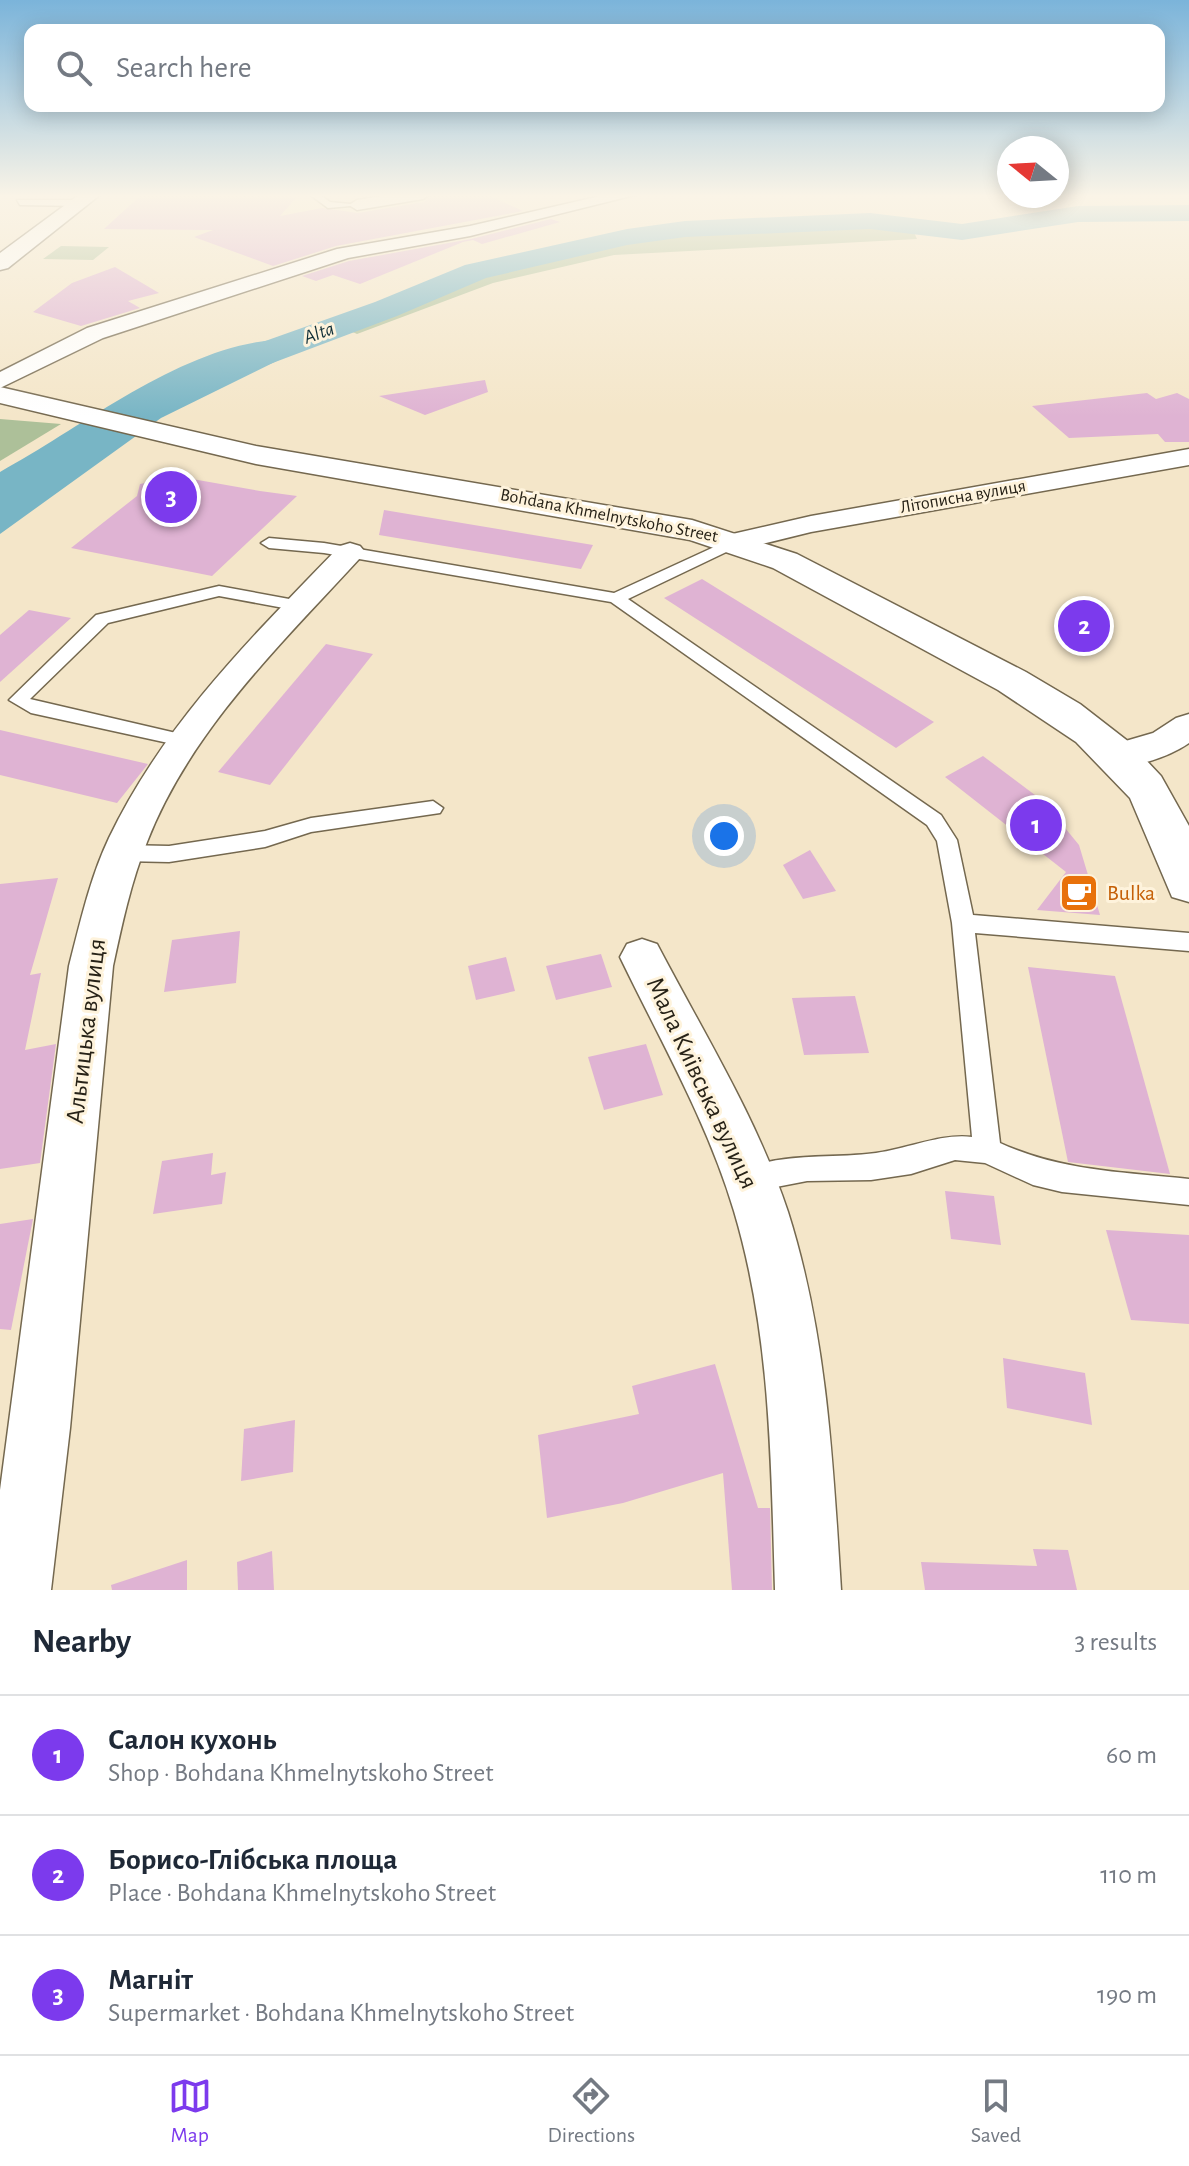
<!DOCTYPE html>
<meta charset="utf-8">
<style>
:root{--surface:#fff;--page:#f2f2f3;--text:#1f2937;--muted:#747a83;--line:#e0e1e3;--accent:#7c3aed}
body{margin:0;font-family:"Alegreya Sans",sans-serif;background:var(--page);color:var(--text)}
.compass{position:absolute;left:997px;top:136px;width:72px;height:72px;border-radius:50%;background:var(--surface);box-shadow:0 4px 20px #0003;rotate:288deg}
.you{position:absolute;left:724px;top:836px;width:28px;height:28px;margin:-20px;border:6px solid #fff;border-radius:50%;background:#1a73e8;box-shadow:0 0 0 12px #1a73e833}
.badge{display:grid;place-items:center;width:52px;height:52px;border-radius:50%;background:var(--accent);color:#fff;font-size:26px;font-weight:700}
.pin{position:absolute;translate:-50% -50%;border:4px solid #fff;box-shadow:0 2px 8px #0006}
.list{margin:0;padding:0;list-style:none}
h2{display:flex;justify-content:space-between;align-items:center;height:104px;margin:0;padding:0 32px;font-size:34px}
h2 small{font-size:26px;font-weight:400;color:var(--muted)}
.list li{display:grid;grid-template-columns:52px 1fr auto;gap:24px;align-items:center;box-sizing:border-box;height:120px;padding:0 32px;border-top:2px solid var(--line)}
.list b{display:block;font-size:30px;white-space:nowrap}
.list p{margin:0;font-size:26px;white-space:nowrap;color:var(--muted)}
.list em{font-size:26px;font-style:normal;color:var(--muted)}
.icon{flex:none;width:44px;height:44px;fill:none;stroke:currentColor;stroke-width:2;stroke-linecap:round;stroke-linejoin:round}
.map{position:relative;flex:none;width:1189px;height:1590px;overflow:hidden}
.search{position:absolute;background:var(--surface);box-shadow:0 4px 20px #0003;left:24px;right:24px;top:24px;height:88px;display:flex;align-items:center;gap:20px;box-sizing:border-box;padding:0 28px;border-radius:16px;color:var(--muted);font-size:30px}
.sheet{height:464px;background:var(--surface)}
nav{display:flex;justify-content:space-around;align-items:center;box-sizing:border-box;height:112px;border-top:2px solid var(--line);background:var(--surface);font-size:22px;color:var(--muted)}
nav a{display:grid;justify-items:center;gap:4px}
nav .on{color:var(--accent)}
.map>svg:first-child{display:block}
.green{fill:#adc099}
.water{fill:#78b5c5}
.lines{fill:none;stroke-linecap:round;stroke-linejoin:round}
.river{fill:#78b5c5;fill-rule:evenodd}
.building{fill:#dfb3d3}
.lane-casing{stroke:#74684f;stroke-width:3}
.street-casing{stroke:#74684f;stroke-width:3}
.secondary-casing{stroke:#74684f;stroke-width:3}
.lane{fill:#fff;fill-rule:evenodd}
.street{fill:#fff;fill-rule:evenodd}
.secondary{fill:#fff;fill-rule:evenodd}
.labels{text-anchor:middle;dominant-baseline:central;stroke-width:6;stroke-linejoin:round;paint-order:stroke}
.far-street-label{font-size:18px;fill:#272217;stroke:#fef3dc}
.far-water-label{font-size:20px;font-style:italic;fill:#102f37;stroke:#fef3dc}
.food-label{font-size:22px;fill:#c56008;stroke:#fef3dc;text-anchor:start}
.near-street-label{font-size:26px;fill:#272217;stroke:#fef3dc}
</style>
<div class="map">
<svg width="1189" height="1590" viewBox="0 0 1189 1590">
<rect width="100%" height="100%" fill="#f4e6c9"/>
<!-- green -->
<g class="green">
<path d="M873,226l40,4 4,9 -303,16 -121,28 -136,51 -11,-5c42,-16 82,-36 124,-51 128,-46 269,-46 403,-52z"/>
<polygon points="61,246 109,247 93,260 43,259"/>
<polygon points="0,419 61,424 0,461"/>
</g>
<!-- water -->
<path class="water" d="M313,337l-12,12 -140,69 -161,116v-62c79,-43 168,-115 258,-130 18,-3 37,-3 55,-5z"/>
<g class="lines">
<!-- river -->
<polygon class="river" points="1189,205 1189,221 1078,222 962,240 870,229 685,237 627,245 486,278 397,316 249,372 236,375 223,372 218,364 223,356 375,302 465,265 627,229 685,221 870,213 962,224 1078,206"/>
</g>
<!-- building -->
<g class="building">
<polygon points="434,194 488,195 523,211 336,246 273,266 194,237 213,230 104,229 140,196 297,197 280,216 322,208 358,213 424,202"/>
<polygon points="551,219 560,222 482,244 473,240 463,242 360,284 333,275 316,281 302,276 349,261 471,239"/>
<polygon points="115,267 159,293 128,301 140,308 81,326 33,312 72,283"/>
<polygon points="485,380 488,392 425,415 379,396"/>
<polygon points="1147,393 1156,399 1177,393 1189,399 1189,442 1165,442 1158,434 1069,438 1032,406"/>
<polygon points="164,474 260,491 297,496 212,576 71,548 137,496 140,484 155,481"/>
<polygon points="384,510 593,545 581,569 379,535"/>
<polygon points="702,579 934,722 896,748 664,598"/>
<polygon points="29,610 71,618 0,682 0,635"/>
<polygon points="326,644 373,654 270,785 218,772"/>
<polygon points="0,730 148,764 117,803 0,775"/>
<polygon points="983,756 1043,801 1079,845 1100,915 1037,910 1066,872 945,777"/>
<polygon points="810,850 836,891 803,899 783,865"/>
<polygon points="58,878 30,975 41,973 25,1050 56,1044 40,1163 0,1169 0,884"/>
<polygon points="240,931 236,983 164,992 172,940"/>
<polygon points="601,954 612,987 556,1000 546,966"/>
<polygon points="506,957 515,991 476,1000 468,966"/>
<polygon points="1028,967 1115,976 1170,1174 1068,1162"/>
<polygon points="855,996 869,1053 804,1055 792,998"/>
<polygon points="646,1044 663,1095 604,1110 588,1057"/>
<polygon points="213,1153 211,1175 226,1172 222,1204 153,1214 162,1161"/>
<polygon points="945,1191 994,1196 1001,1245 951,1239"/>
<polygon points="33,1219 11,1330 0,1329 0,1224"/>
<polygon points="1106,1230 1189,1235 1189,1324 1131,1320"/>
<polygon points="1003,1358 1085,1373 1092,1425 1007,1408"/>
<polygon points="715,1364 758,1508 770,1508 772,1590 732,1590 723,1473 623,1503 547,1518 538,1435 639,1414 632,1386"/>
<polygon points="295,1420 293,1472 241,1481 244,1429"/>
<polygon points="1033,1549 1068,1550 1077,1590 925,1590 921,1562 1037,1566"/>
<polygon points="272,1551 274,1590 238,1590 237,1562"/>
<polygon points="187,1560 187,1590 112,1590 111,1585"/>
</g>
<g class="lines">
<!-- lane casing -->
<g class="lane-casing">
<g id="lane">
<polygon points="309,194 319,194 330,202 361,205 328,208"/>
<polygon points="17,200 81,200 85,203 81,206 20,205"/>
<path d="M738,536l5,2v6l-115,55 313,216 16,25 16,75 216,18v18l-214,-18 25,210c61,28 123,29 189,36v26l-127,-13 -29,-7 -48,-22 -30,-3 -44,14 -40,6 -64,1 -56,11 -10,-4 -4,-9 4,-9c44,-18 89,-11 135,-17 31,-4 66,-20 96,-16l-20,-214 -15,-82 -10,-16 -316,-223 -287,-49 -55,-5 -8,-5 8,-5 55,5 290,50z"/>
<polygon points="219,586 300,601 308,606 300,611 219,596 108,623 30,699 189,736 191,740 189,744 182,746 31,713 9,700 96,615"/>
<polygon points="433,801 443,808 440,813 311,832 265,847 169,862 122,861 115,859 111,853 115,847 122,845 169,846 265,831 311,818"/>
</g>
</g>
<!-- street casing -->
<g class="street-casing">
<g id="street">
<polygon points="393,194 431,194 423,199 357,210 349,205 357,200"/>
<polygon points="609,194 639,194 470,236 348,258 103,338 0,388 0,372 87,328 337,249 470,226"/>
<polygon points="1189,449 1189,465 811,532 738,550 728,547 724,541 728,535 811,516"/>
<path d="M350,543l10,3 5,6 -5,6c-79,86 -170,173 -213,284 -16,40 -25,82 -34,124l-43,462 -19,162h-51v-100l69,-524c11,-43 21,-88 40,-128 55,-115 144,-202 231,-292z"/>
<path d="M1189,714v29c-20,14 -60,28 -84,22l-5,-9 5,-9 48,-14 23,-15z"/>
<path d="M642,939l15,5c46,88 100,174 131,268 39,123 45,250 53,378h-66c-4,-128 -4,-255 -41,-379 -26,-88 -74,-171 -114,-254l7,-13z"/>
</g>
</g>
<!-- secondary casing -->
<g class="secondary-casing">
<g id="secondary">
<polygon points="80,194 101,194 8,268 0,270 0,253"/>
<polygon points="0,387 256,446 692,520 797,554 1026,672 1080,704 1129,742 1161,776 1189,826 1189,902 1172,897 1130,798 1076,742 998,690 773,568 690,540 256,464 0,403"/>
</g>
</g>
<!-- lane -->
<use href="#lane" class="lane"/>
<!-- street -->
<use href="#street" class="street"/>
<!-- secondary -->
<use href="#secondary" class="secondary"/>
</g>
<!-- sky -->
<linearGradient id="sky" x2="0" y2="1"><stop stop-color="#7bb4da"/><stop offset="0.47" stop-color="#faf4e7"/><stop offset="1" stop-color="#faf4e7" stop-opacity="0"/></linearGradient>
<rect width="1189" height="417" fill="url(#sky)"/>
<!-- icons -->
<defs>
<g id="cafe-square" transform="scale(2)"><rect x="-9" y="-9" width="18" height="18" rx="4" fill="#e8710a" stroke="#fef3dc"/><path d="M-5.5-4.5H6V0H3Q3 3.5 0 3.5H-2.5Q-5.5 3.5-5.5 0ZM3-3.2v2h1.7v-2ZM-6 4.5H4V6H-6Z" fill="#fff"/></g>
</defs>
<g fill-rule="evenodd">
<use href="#cafe-square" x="1079" y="893"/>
</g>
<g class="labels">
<!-- far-street labels -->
<g class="far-street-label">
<text transform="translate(963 497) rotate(-10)">Літописна вулиця</text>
<text transform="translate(609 516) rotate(11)">Bohdana Khmelnytskoho Street</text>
</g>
<!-- far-water labels -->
<g class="far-water-label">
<text transform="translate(319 333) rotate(-20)">Alta</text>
</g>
<!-- food labels -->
<g class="food-label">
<text x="1107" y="893">Bulka</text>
</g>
<!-- near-street labels -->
<g class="near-street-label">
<text transform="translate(86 1031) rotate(-83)">Альтицька вулиця</text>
<text transform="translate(702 1083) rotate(65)">Мала Київська вулиця</text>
</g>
</g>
</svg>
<svg class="compass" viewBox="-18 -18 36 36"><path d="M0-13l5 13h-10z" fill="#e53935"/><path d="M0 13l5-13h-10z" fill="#747a83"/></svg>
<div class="you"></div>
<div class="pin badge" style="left:1036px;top:825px">1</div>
<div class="pin badge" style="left:1084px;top:626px">2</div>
<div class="pin badge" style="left:171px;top:497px">3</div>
<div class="search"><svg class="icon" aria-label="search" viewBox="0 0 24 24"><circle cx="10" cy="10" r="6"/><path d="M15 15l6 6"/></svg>Search here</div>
</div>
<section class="sheet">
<h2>Nearby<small>3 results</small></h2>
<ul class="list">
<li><span class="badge">1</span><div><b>Салон кухонь</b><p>Shop · Bohdana Khmelnytskoho Street</p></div><em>60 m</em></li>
<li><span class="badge">2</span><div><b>Борисо-Глібська площа</b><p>Place · Bohdana Khmelnytskoho Street</p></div><em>110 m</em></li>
<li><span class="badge">3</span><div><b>Магніт</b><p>Supermarket · Bohdana Khmelnytskoho Street</p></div><em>190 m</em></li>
</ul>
</section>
<nav>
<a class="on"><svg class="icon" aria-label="map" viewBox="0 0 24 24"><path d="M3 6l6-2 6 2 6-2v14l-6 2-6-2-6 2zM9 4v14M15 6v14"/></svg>Map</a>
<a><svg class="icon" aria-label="directions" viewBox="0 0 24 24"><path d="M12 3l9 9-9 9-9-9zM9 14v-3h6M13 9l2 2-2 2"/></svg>Directions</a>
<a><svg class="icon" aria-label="saved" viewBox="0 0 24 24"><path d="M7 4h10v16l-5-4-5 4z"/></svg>Saved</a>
</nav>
